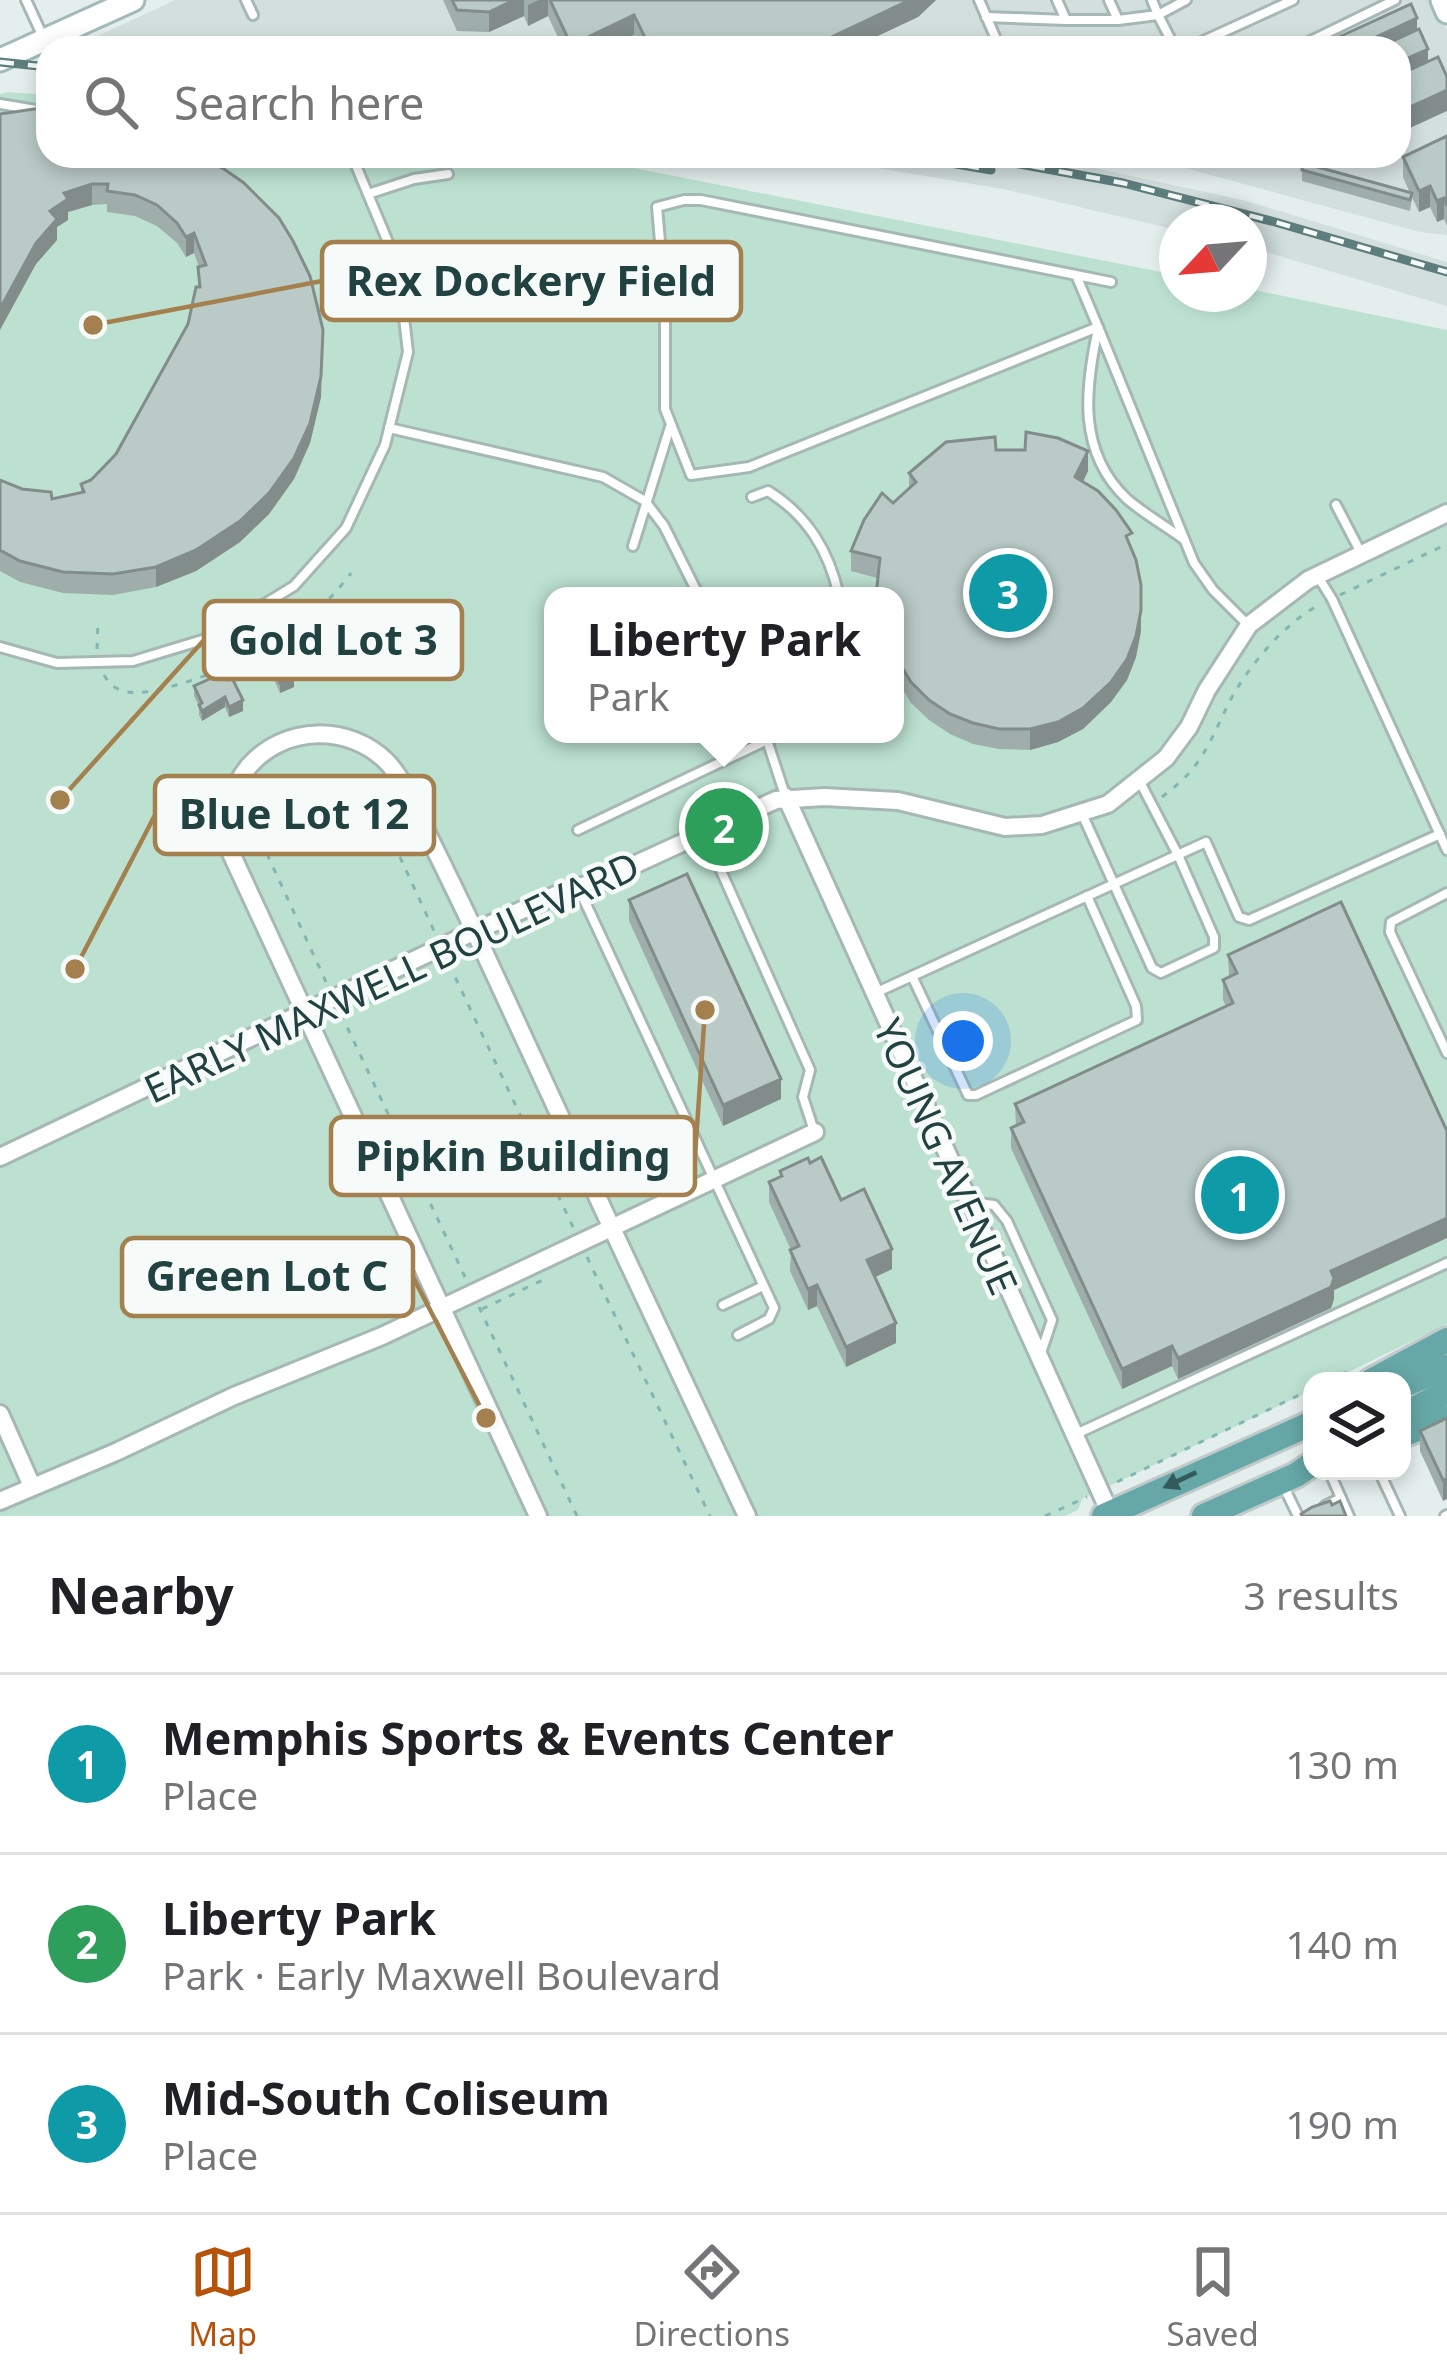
<!DOCTYPE html>
<meta charset="utf-8">
<style>
:root{--surface:#fff;--page:#f6f6f6;--text:#202124;--muted:#757577;--line:#e0e0e0;--accent:#b45309}
body{margin:0;font-family:"Noto Sans",sans-serif;background:var(--page);color:var(--text)}
.controls{position:absolute;right:36px;bottom:36px;display:grid;overflow:hidden;border-radius:24px;box-shadow:0 6px 18px #0003}
.controls button{width:108px;height:108px;display:grid;place-items:center;padding:0;border:0;border-bottom:3px solid var(--line);background:var(--surface);color:var(--text);font:60px sans-serif}
.compass{position:absolute;left:1159px;top:204px;width:108px;height:108px;border-radius:50%;background:var(--surface);box-shadow:0 6px 18px #0003;rotate:244deg}
.you{position:absolute;left:963px;top:1041px;width:42px;height:42px;margin:-30px;border:9px solid #fff;border-radius:50%;background:#1a73e8;box-shadow:0 0 0 18px #1a73e833}
.badge{display:grid;place-items:center;width:78px;height:78px;border-radius:50%;background:var(--accent);color:#fff;font-size:39px;font-weight:700}
.pin{position:absolute;translate:-50% -50%;border:6px solid #fff;box-shadow:0 3px 12px #0006}
.popup{position:absolute;left:544px;top:587px;width:360px;height:156px;box-sizing:border-box;display:grid;place-content:center;border-radius:24px;background:var(--surface);filter:drop-shadow(0 3px 9px #0005);font-size:39px;white-space:nowrap;color:var(--muted)}
.popup b{font-size:45px;color:var(--text)}
.popup::after{content:'';position:absolute;left:50%;top:100%;margin-left:-24px;border:24px solid transparent;border-top-color:var(--surface)}
.list{margin:0;padding:0;list-style:none}
h2{display:flex;justify-content:space-between;align-items:center;height:156px;margin:0;padding:0 48px;font-size:51px}
h2 small{font-size:39px;font-weight:400;color:var(--muted)}
.list li{display:grid;grid-template-columns:78px 1fr auto;gap:36px;align-items:center;box-sizing:border-box;height:180px;padding:0 48px;border-top:3px solid var(--line)}
.list b{display:block;font-size:45px;white-space:nowrap}
.list p{margin:0;font-size:39px;white-space:nowrap;color:var(--muted)}
.list em{font-size:39px;font-style:normal;color:var(--muted)}
.icon{flex:none;width:66px;height:66px;fill:none;stroke:currentColor;stroke-width:2;stroke-linecap:round;stroke-linejoin:round}
.map{position:relative;flex:none;width:1447px;height:1516px;overflow:hidden}
.search{position:absolute;background:var(--surface);box-shadow:0 6px 18px #0003;left:36px;right:36px;top:36px;height:132px;display:flex;align-items:center;gap:30px;box-sizing:border-box;padding:0 42px;border-radius:36px;color:var(--muted);font-size:45px}
.sheet{height:696px;background:var(--surface)}
nav{display:flex;justify-content:space-around;align-items:center;box-sizing:border-box;height:168px;border-top:3px solid var(--line);background:var(--surface);font-size:33px;color:var(--muted)}
nav a{display:grid;justify-items:center;gap:6px}
nav .on{color:var(--accent)}
.map>svg:first-child{display:block}
.built{fill:#d2dfdd}
.green{fill:#bce1d0;fill-rule:evenodd}
.water{fill:#89b7d7}
.lines{fill:none;stroke-linecap:round;stroke-linejoin:round}
.service-casing{stroke:#a6b8b6;stroke-width:14}
.minor-casing{stroke:#a6b8b6;stroke-width:22}
.secondary-casing{stroke:#a2bbba;stroke-width:27}
.primary-casing{stroke:#c1caca;stroke-width:30}
.path{stroke:#83b5b2;stroke-width:3;stroke-dasharray:6 9;stroke-linecap:butt}
.service{stroke:#fff;stroke-width:8}
.minor{stroke:#fff;stroke-width:16}
.secondary{stroke:#fff;stroke-width:21}
.primary{stroke:#66a7a7;stroke-width:24}
.rail-casing{stroke:#5d7e7d;stroke-width:9}
.rail{stroke:#f6fbf9;stroke-width:4.5;stroke-dasharray:14;stroke-linecap:butt}
.wall{fill:#9faeab}
.shaded-wall{fill:#828d8b}
.building{fill:#b9cac7;stroke:#828d8b;stroke-width:3}
.oneway{fill:#335b5b}
.labels{text-anchor:middle;dominant-baseline:central;stroke-width:9;stroke-linejoin:round;paint-order:stroke}
.street-label{font-size:39px;fill:#224242;stroke:#f6fbf9}
.leader{fill:none;stroke:#a4804e;stroke-width:4.5}
.callout-dot{fill:#a4804e;stroke:#f6fbf9;stroke-width:4.5}
.callout{fill:#f6fbf9;stroke:#a4804e;stroke-width:4.5}
.callout-label{font-size:42px;text-anchor:middle;font-weight:bold;fill:#224242}
</style>
<div class="map">
<svg width="1447" height="1516" viewBox="0 0 1447 1516">
<rect width="100%" height="100%" fill="#e4efed"/>
<!-- built -->
<g class="built">
<polygon points="175,0 1433,0 1447,30 1447,235 1420,232 1170,164 1165,156 1399,156 1399,48 72,48"/>
<polygon points="806,156 1039,156 1247,201 1447,262 1447,306 1249,247 1249,222 1177,222 1177,230 1003,189"/>
</g>
<!-- green -->
<path class="green" d="M8,92l40,3v61h525l604,119v19h72v-5l198,41v994l-117,57h-18v9l-230,109 -4,11 -13,6h-1065v-1422zM553,596h342v138h-342z"/>
<!-- water -->
<circle class="water" cx="319" cy="829" r="19"/>
<g class="lines">
<!-- service casing -->
<g class="service-casing">
<g id="service">
<polyline points="26,0 44,39"/>
<polyline points="246,0 253,15"/>
<polyline points="979,0 1000,48"/>
<polyline points="1057,0 1066,20 1118,20"/>
<polyline points="1109,0 1118,20 1158,15 1152,0"/>
<polyline points="986,17 1066,20"/>
<polyline points="1175,48 1158,15 1186,0"/>
<polyline points="1188,48 1293,0"/>
<polyline points="1296,48 1395,0"/>
<polyline points="0,104 48,112"/>
<polyline points="368,194 414,179 448,174"/>
<path d="M1076,275l22,52 -349,140 -58,8 -26,-66v-110l-8,-92 27,-7h17c137,27 274,55 410,82"/>
<polyline points="1098,327 1194,563 1213,590 1246,623"/>
<path d="M1098,329c-13,59 -21,123 29,170 16,14 37,26 55,39"/>
<polyline points="389,428 603,477 645,501 664,526 699,596"/>
<path d="M752,497l16,-6c40,25 61,60 71,105"/>
<polyline points="1336,505 1360,551"/>
<polyline points="633,546 670,427"/>
<polyline points="1317,575 1332,599 1447,850"/>
<polyline points="0,647 57,663 133,661 209,638 294,586 346,528 385,445 408,352 398,266 352,156"/>
<polyline points="765,734 785,795"/>
<polyline points="1083,816 1152,968 1161,973 1214,948 1214,937 1178,855 1139,780"/>
<polyline points="578,830 780,734"/>
<polyline points="705,835 810,1070 803,1097 814,1131"/>
<polyline points="579,889 774,1308 769,1319 738,1335"/>
<polyline points="1447,893 1391,922 1390,932 1447,1053"/>
<polyline points="912,976 968,1095 976,1095 1137,1020 1136,1006 1087,896"/>
<polyline points="875,993 1206,842 1239,917 1249,920 1440,834"/>
<polyline points="969,1202 994,1205 1007,1221 1052,1320 1041,1353"/>
<polyline points="723,1305 763,1286"/>
<polyline points="1076,1434 1447,1263"/>
<polyline points="1329,1471 1341,1498"/>
<polyline points="1379,1471 1400,1516"/>
<polyline points="1283,1485 1298,1516"/>
<polyline points="1325,1506 1341,1498 1349,1516"/>
<polyline points="1445,1516 1447,1515"/>
</g>
</g>
<!-- minor casing -->
<g class="minor-casing">
<g id="minor">
<polyline points="786,797 1110,1513"/>
<polyline points="0,1157 475,931 558,894 601,880 776,800 824,797 898,801 1005,827 1042,825 1108,804 1166,758 1189,727 1207,690 1249,625 1308,580 1447,513"/>
<polyline points="0,1414 32,1486"/>
<polyline points="0,1501 116,1452 234,1396 382,1336 815,1132"/>
<path d="M538,1516l-308,-665c-5,-31 -2,-60 19,-85 36,-41 100,-42 138,-4 18,19 28,47 40,71 20,41 40,81 59,123 86,187 173,374 261,560"/>
</g>
</g>
<!-- secondary casing -->
<g class="secondary-casing">
<g id="secondary">
<polyline points="1442,0 1447,12"/>
<polyline points="0,60 133,0"/>
</g>
</g>
<!-- primary casing -->
<g class="primary-casing">
<g id="primary">
<polyline points="1371,1381 1447,1340"/>
<polyline points="1402,1386 1447,1367"/>
<polyline points="1402,1415 1447,1392"/>
<polyline points="1402,1435 1447,1418"/>
<polyline points="1104,1516 1312,1423"/>
<polyline points="1204,1516 1296,1475 1312,1464"/>
</g>
</g>
<!-- path -->
<g class="path">
<polyline points="1340,595 1447,544"/>
<polyline points="97,649 98,620"/>
<path d="M244,659c41,-21 79,-48 107,-86"/>
<path d="M104,675c5,9 12,15 23,17 26,5 91,-20 116,-32l9,19"/>
<path d="M1162,797c10,-8 20,-16 28,-25 21,-24 30,-55 46,-82 20,-32 50,-68 85,-86"/>
<polyline points="381,816 435,933"/>
<polyline points="267,854 327,984"/>
<polyline points="449,964 573,1227"/>
<polyline points="341,1014 465,1277"/>
<polyline points="343,1015 449,967"/>
<polyline points="587,1257 710,1516"/>
<polyline points="479,1307 577,1516"/>
<polyline points="482,1309 549,1277"/>
<polyline points="1328,1381 1354,1369"/>
<polyline points="1117,1482 1312,1389"/>
<polyline points="1045,1516 1087,1497"/>
</g>
<!-- service -->
<use href="#service" class="service"/>
<!-- minor -->
<use href="#minor" class="minor"/>
<!-- secondary -->
<use href="#secondary" class="secondary"/>
<!-- primary -->
<use href="#primary" class="primary"/>
<!-- rail casing -->
<g class="rail-casing">
<g id="rail">
<polyline points="0,62 48,67"/>
<polyline points="910,156 991,170"/>
<polyline points="976,156 1123,183 1275,222 1447,272"/>
</g>
</g>
<!-- rail -->
<use href="#rail" class="rail"/>
</g>
<!-- wall -->
<g class="wall">
<polygon points="443,0 936,0 918,17 852,48 640,48 634,35 608,48 563,48 548,16 528,26 524,16 489,32 457,31"/>
<polygon points="0,114 199,156 321,397 310,443 294,479 269,514 240,542 196,571 156,587 113,595 63,593 20,582 0,571 0,480 52,499 81,493 81,484 91,480 116,454 188,324 198,287 199,267 194,253 186,257 177,243 157,226 135,216 107,212 107,204 92,205 68,212 68,220 57,227 57,240 36,264"/>
<polygon points="1447,136 1447,226 1444,219 1437,222 1430,207 1419,212 1412,197 1410,211 1302,181 1302,170 1410,193 1403,177 1403,157"/>
<polygon points="996,450 1088,471 1083,482 1132,551 1141,631 1136,657 1127,680 1111,702 1083,729 1058,742 1030,750 999,749 973,744 950,734 929,720 911,703 895,677 895,596 877,578 851,571 851,551 893,503 909,488 909,473"/>
<polygon points="270,651 315,669 293,676 294,687 280,693 270,671"/>
<polygon points="225,672 243,711 229,717 225,707 202,721 199,715 199,706 194,696 194,686"/>
<polygon points="629,900 781,1099 723,1126 629,921"/>
<polygon points="1228,955 1447,1131 1447,1238 1334,1290 1334,1299 1331,1308 1178,1379 1172,1366 1122,1389 1011,1148 1011,1128 1016,1126 1015,1104 1226,1006 1223,1000 1223,980 1229,977"/>
<polygon points="810,1163 841,1200 892,1269 875,1277 896,1343 846,1367 817,1306 808,1310 790,1271 791,1250 769,1202 769,1182 780,1177 780,1171"/>
<polygon points="1447,1418 1443,1501 1420,1451 1420,1431"/>
</g>
<!-- shaded-wall -->
<g class="shaded-wall">
<polygon points="514,0 524,0 524,16 489,32 489,12"/>
<polygon points="539,0 548,0 548,16 528,26 528,5"/>
<polygon points="910,0 936,0 918,17 852,48 808,48"/>
<polygon points="634,15 634,35 608,48 571,48 571,45"/>
<polygon points="1417,18 1417,34 1385,48 1352,48"/>
<polygon points="1428,49 1428,69 1399,82 1399,62"/>
<polygon points="1447,90 1447,111 1399,133 1399,112"/>
<polygon points="1323,156 1349,156 1323,168"/>
<polygon points="92,184 92,205 68,212 68,220 57,227 57,240 36,264 0,330 0,309 50,211 64,193"/>
<polygon points="1430,186 1430,207 1419,212 1419,191"/>
<polygon points="1444,198 1444,219 1437,222 1437,201"/>
<polygon points="194,233 194,253 186,257 186,237"/>
<polygon points="323,330 321,397 310,443 294,479 269,514 240,542 196,571 156,587 156,567"/>
<polygon points="1088,451 1088,471 1075,497 1075,477"/>
<polygon points="1141,610 1141,631 1136,657 1127,680 1111,702 1083,729 1058,742 1030,750 1030,729"/>
<polygon points="315,658 315,669 289,677 289,667"/>
<polygon points="294,677 294,687 280,693 280,683"/>
<polygon points="225,697 225,707 202,721 202,711"/>
<polygon points="243,700 243,711 229,717 229,707"/>
<polygon points="781,1079 781,1099 723,1126 723,1105"/>
<polygon points="1447,1218 1447,1238 1334,1290 1334,1299 1331,1308 1178,1379 1178,1358 1331,1271"/>
<polygon points="892,1249 892,1269 867,1281 867,1260"/>
<polygon points="817,1285 817,1306 808,1310 808,1289"/>
<polygon points="896,1323 896,1343 846,1367 846,1347"/>
<polygon points="1172,1346 1172,1366 1122,1389 1122,1369"/>
<polygon points="1447,1479 1447,1499 1443,1501 1443,1480"/>
</g>
<!-- building -->
<g class="building">
<polygon points="452,0 514,0 489,12 457,10"/>
<polygon points="550,0 910,0 808,48 650,48 634,15 571,45"/>
<polygon points="1411,4 1417,18 1352,48 1315,48"/>
<polygon points="1419,29 1428,49 1399,62 1399,48 1378,48"/>
<polygon points="1438,57 1447,77 1447,90 1399,112 1399,75"/>
<polygon points="41,108 48,109 48,156 199,156 224,169 244,183 279,218 293,241 310,276 323,330 321,376 310,423 294,458 269,493 240,521 196,550 156,567 113,574 63,572 20,561 0,550 0,480 22,489 51,492 52,499 84,492 81,484 91,480 116,454 188,324 196,287 200,287 198,267 206,265 194,233 186,237 177,223 157,205 135,195 107,191 108,184 92,184 64,193 68,199 50,211 57,219 36,243 0,309 0,114"/>
<polygon points="1447,136 1447,206 1444,198 1437,201 1430,186 1419,191 1403,157"/>
<polygon points="1303,163 1412,193 1410,200 1302,170"/>
<polygon points="1026,432 1058,438 1088,451 1075,477 1098,491 1116,510 1132,533 1126,536 1136,560 1141,585 1141,610 1136,636 1127,659 1111,682 1083,708 1058,722 1030,729 999,729 973,723 950,714 929,700 911,682 895,656 895,596 876,596 880,558 851,551 864,520 882,493 893,503 916,482 909,473 946,442 995,437 996,450 1025,450"/>
<polygon points="300,637 308,654 312,652 315,658 289,667 294,677 280,683 270,660 274,659 270,651"/>
<polygon points="225,672 228,680 232,678 243,700 229,707 225,697 202,711 199,705 202,703 194,686"/>
<polygon points="687,874 781,1079 723,1105 629,900"/>
<polygon points="1341,902 1447,1131 1447,1218 1331,1271 1334,1278 1331,1287 1178,1358 1172,1346 1122,1369 1011,1128 1024,1122 1015,1104 1233,1003 1223,980 1237,973 1228,955"/>
<polygon points="821,1157 841,1200 864,1189 892,1249 867,1260 896,1323 846,1347 817,1285 808,1289 790,1250 799,1246 769,1182 782,1176 780,1171 808,1158 810,1163"/>
<polygon points="1447,1418 1447,1479 1443,1480 1420,1431"/>
<polygon points="1330,1501 1332,1505 1340,1501 1346,1516 1302,1516 1301,1514 1312,1507"/>
</g>
<!-- one-way arrows -->
<defs><path id="oneway-solid" d="M-6-.8H1V-3.2L6.5 0L1 3.2V.8H-6Z" transform="scale(3)"/></defs>
<use class="oneway" href="#oneway-solid" transform="translate(1180 1480) rotate(155)"/>
<g class="labels">
<!-- street labels -->
<g class="street-label">
<text transform="translate(391 976) rotate(-25)">EARLY MAXWELL BOULEVARD</text>
<text transform="translate(947 1156) rotate(66)">YOUNG AVENUE</text>
</g>
</g>
<!-- callouts -->
<path class="leader" d="M93 325L322 281M60 800L204 640M75 969L155 815M705 1010L695 1156M486 1418L413 1277"/>
<g class="callout-dot">
<circle cx="93" cy="325" r="12"/>
<circle cx="60" cy="800" r="12"/>
<circle cx="75" cy="969" r="12"/>
<circle cx="705" cy="1010" r="12"/>
<circle cx="486" cy="1418" r="12"/>
</g>
<g class="callout">
<rect x="322" y="242" width="419" height="78" rx="12"/>
<rect x="204" y="601" width="258" height="78" rx="12"/>
<rect x="155" y="776" width="279" height="78" rx="12"/>
<rect x="331" y="1117" width="364" height="78" rx="12"/>
<rect x="122" y="1238" width="291" height="78" rx="12"/>
</g>
<g class="callout-label">
<text x="531" y="296">Rex Dockery Field</text>
<text x="333" y="655">Gold Lot 3</text>
<text x="294" y="829">Blue Lot 12</text>
<text x="513" y="1171">Pipkin Building</text>
<text x="267" y="1291">Green Lot C</text>
</g>
</svg>
<div class="controls">
<button><svg class="icon" aria-label="layers" viewBox="0 0 24 24"><path d="M12 4l9 5-9 5-9-5zM3 14l9 5 9-5"/></svg></button>
</div>
<svg class="compass" viewBox="-18 -18 36 36"><path d="M0-13l5 13h-10z" fill="#e53935"/><path d="M0 13l5-13h-10z" fill="#757577"/></svg>
<div class="you"></div>
<div class="pin badge" style="left:1240px;top:1195px;background:#0f9aa8">1</div>
<div class="pin badge" style="left:724px;top:827px;background:#2e9e5b">2</div>
<div class="popup"><b>Liberty Park</b>Park</div>
<div class="pin badge" style="left:1008px;top:593px;background:#0f9aa8">3</div>
<div class="search"><svg class="icon" aria-label="search" viewBox="0 0 24 24"><circle cx="10" cy="10" r="6"/><path d="M15 15l6 6"/></svg>Search here</div>
</div>
<section class="sheet">
<h2>Nearby<small>3 results</small></h2>
<ul class="list">
<li><span class="badge" style="background:#0f9aa8">1</span><div><b>Memphis Sports &amp; Events Center</b><p>Place</p></div><em>130 m</em></li>
<li><span class="badge" style="background:#2e9e5b">2</span><div><b>Liberty Park</b><p>Park · Early Maxwell Boulevard</p></div><em>140 m</em></li>
<li><span class="badge" style="background:#0f9aa8">3</span><div><b>Mid-South Coliseum</b><p>Place</p></div><em>190 m</em></li>
</ul>
</section>
<nav>
<a class="on"><svg class="icon" aria-label="map" viewBox="0 0 24 24"><path d="M3 6l6-2 6 2 6-2v14l-6 2-6-2-6 2zM9 4v14M15 6v14"/></svg>Map</a>
<a><svg class="icon" aria-label="directions" viewBox="0 0 24 24"><path d="M12 3l9 9-9 9-9-9zM9 14v-3h6M13 9l2 2-2 2"/></svg>Directions</a>
<a><svg class="icon" aria-label="saved" viewBox="0 0 24 24"><path d="M7 4h10v16l-5-4-5 4z"/></svg>Saved</a>
</nav>
